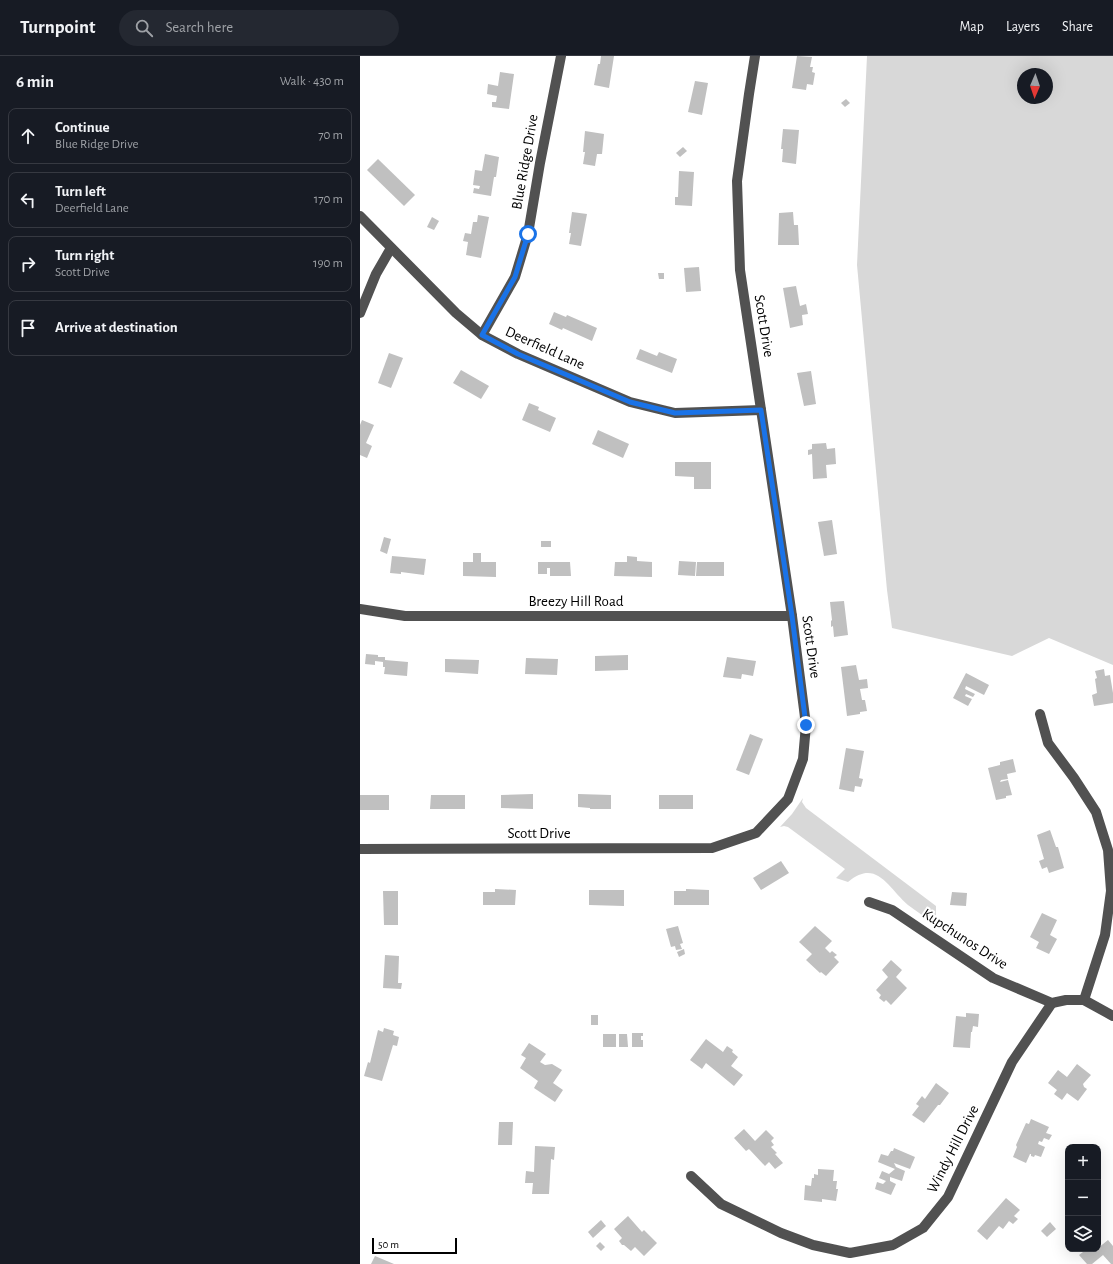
<!DOCTYPE html>
<meta charset="utf-8">
<style>
:root{--surface:#171b24;--page:#242831;--text:#f1f3f6;--muted:#9ea1a6;--line:#363941}
body{margin:0;font-family:"Alegreya Sans",sans-serif;background:var(--page);color:var(--text)}
.controls{position:absolute;right:12px;bottom:12px;display:grid;overflow:hidden;border-radius:8px;box-shadow:0 4px 16px #0002}
.controls button{width:36px;height:36px;display:grid;place-items:center;padding:0;border:0;border-bottom:1px solid var(--line);background:var(--surface);color:var(--text);font:20px sans-serif}
.compass{position:absolute;left:657px;top:12px;width:36px;height:36px;border-radius:50%;background:var(--surface);box-shadow:0 4px 16px #0002;rotate:182deg}
.scale{position:absolute;left:12px;bottom:10px;width:85px;box-sizing:border-box;padding-left:4px;border:2px solid #000;border-top:0;font-size:11px;line-height:14px;white-space:nowrap;color:#000;-webkit-text-stroke:3px #fff;paint-order:stroke}
.stop{position:absolute;width:12px;height:12px;margin:-9px;border:3px solid #1a73e8;border-radius:50%;background:#fff}
.stop.end{background:#1a73e8;border-color:#fff;box-shadow:0 1px 4px #0008}
.list{margin:0;padding:0;list-style:none}
h2{display:flex;justify-content:space-between;align-items:center;height:52px;margin:0;padding:0 16px;font-size:17px}
h2 small{font-size:13px;font-weight:400;color:var(--muted)}
.list li{display:grid;grid-template-columns:26px 1fr auto;gap:12px;align-items:center;box-sizing:border-box;height:56px;margin:0 8px 8px;padding:0 8px;border:1px solid var(--line);border-radius:8px}
.list b{display:block;font-size:15px;white-space:nowrap}
.list p{margin:0;font-size:13px;white-space:nowrap;color:var(--muted)}
.list em{font-size:13px;font-style:normal;color:var(--muted)}
.icon{flex:none;width:22px;height:22px;fill:none;stroke:currentColor;stroke-width:2;stroke-linecap:round;stroke-linejoin:round}
.map{position:relative;flex:none;width:753px;height:1208px;overflow:hidden}
header{display:flex;align-items:center;gap:24px;box-sizing:border-box;height:56px;padding:0 20px;background:var(--surface);border-bottom:1px solid var(--line)}
header strong{font-size:19px}
nav{display:flex;gap:22px;margin-inline-start:auto;font-size:14px}
.search{width:280px;height:36px;background:var(--page);display:flex;align-items:center;gap:10px;box-sizing:border-box;padding:0 14px;border-radius:22px;color:var(--muted);font-size:15px}
main{display:flex}
aside{flex:1;background:var(--surface)}
.map>svg:first-child{display:block}
.green{fill:#d8d8d8;fill-rule:evenodd}
.building{fill:#c0c0c0}
.lines{fill:none;stroke-linecap:round;stroke-linejoin:round}
.minor{stroke:#515151;stroke-width:10}
.route{stroke:#1a73e8;stroke-width:5}
.labels{text-anchor:middle;dominant-baseline:central;stroke-width:4;stroke-linejoin:round;paint-order:stroke}
.street-label{font-size:15px;fill:#000;stroke:#fff}
</style>
<header>
<strong>Turnpoint</strong>
<div class="search"><svg class="icon" aria-label="search" viewBox="0 0 24 24"><circle cx="10" cy="10" r="6"/><path d="M15 15l6 6"/></svg>Search here</div>
<nav><a>Map</a><a>Layers</a><a>Share</a></nav>
</header>
<main>
<aside>
<h2>6 min<small>Walk · 430 m</small></h2>
<ul class="list">
<li><svg class="icon" aria-label="ahead" viewBox="0 0 24 24"><path d="M12 20V5M6 11l6-6 6 6"/></svg><div><b>Continue</b><p>Blue Ridge Drive</p></div><em>70 m</em></li>
<li><svg class="icon" aria-label="left" viewBox="0 0 24 24"><path d="M17 20v-9H6M10 6l-5 5 5 5"/></svg><div><b>Turn left</b><p>Deerfield Lane</p></div><em>170 m</em></li>
<li><svg class="icon" aria-label="right" viewBox="0 0 24 24"><path d="M7 20v-9h11M14 6l5 5-5 5"/></svg><div><b>Turn right</b><p>Scott Drive</p></div><em>190 m</em></li>
<li><svg class="icon" aria-label="arrive" viewBox="0 0 24 24"><path d="M6 21V4h12l-3 4 3 4H6"/></svg><div><b>Arrive at destination</b></div></li>
</ul>
</aside>
<div class="map">
<svg width="753" height="1208" viewBox="0 0 753 1208">
<rect width="100%" height="100%" fill="#fff"/>
<!-- green -->
<g class="green">
<path d="M507,0h246v609l-64,-27 -37,18 -120,-28 -5,-38 -30,-325zM663,18h24v24h-24z"/>
<path d="M443,742l-1,4 4,6 130,98v19c-9,-7 -19,-13 -28,-20 -20,-17 -31,-47 -60,-23l-12,-4 9,-9 -57,-42 -4,-1 -4,1 12,-13z"/>
</g>
<!-- building -->
<g class="building">
<polygon points="241,0 254,0 249,32 234,29 238,8 240,8"/>
<polygon points="437,0 452,1 450,11 453,11 452,16 455,17 453,29 447,28 446,34 432,32"/>
<polygon points="140,16 154,18 149,53 132,51 132,46 136,46 137,40 127,38 128,28 138,30"/>
<polygon points="335,25 348,27 342,59 328,56"/>
<polygon points="486,43 490,47 485,51 481,47"/>
<polygon points="423,73 439,74 436,108 422,106 423,93 421,93"/>
<polygon points="225,75 244,78 242,98 237,98 235,110 223,108 225,96 223,96"/>
<polygon points="323,91 327,95 320,101 316,97"/>
<polygon points="125,98 139,101 136,121 134,121 131,140 113,137 114,132 119,133 120,130 113,129 115,114 122,115"/>
<polygon points="18,103 55,139 44,150 7,114"/>
<polygon points="319,115 334,116 332,150 315,149 315,141 318,141"/>
<polygon points="212,156 227,158 221,190 209,188 211,177 209,177"/>
<polygon points="433,156 434,169 438,169 439,189 418,189 419,157"/>
<polygon points="118,159 129,161 121,202 106,199 108,186 103,185 105,177 111,178 113,166 117,166"/>
<polygon points="72,161 79,165 74,174 67,171"/>
<polygon points="339,211 341,235 326,236 324,212"/>
<polygon points="298,217 304,217 304,223 299,223"/>
<polygon points="436,230 440,250 446,248 448,258 442,259 443,269 430,272 423,232"/>
<polygon points="194,256 206,261 207,259 237,272 232,285 203,272 202,274 189,268"/>
<polygon points="280,293 297,300 299,296 317,303 312,317 276,303"/>
<polygon points="29,297 43,302 31,332 18,327"/>
<polygon points="101,314 129,330 121,343 93,327"/>
<polygon points="451,315 456,348 444,350 437,317"/>
<polygon points="169,347 179,351 178,354 196,362 190,376 162,364"/>
<polygon points="2,364 14,369 6,387 12,390 7,402 0,399 0,369"/>
<polygon points="238,374 269,388 263,402 232,388"/>
<polygon points="466,387 467,393 475,392 476,408 466,409 467,422 453,423 452,398 448,399 448,394 452,393 452,388"/>
<polygon points="315,406 351,406 351,433 334,433 334,421 315,420"/>
<polygon points="472,464 477,498 464,500 458,466"/>
<polygon points="24,481 31,483 27,498 20,495"/>
<rect x="181" y="485" width="10" height="6"/>
<polygon points="113,497 121,497 121,506 136,506 136,521 103,520 103,506 113,506"/>
<polygon points="32,500 66,503 64,519 41,516 41,518 30,517"/>
<polygon points="267,500 277,501 277,505 292,506 292,521 254,520 255,506 267,506"/>
<polygon points="319,505 336,506 335,520 318,519"/>
<polygon points="178,506 210,506 211,520 190,520 190,512 187,512 187,518 178,518"/>
<polygon points="337,506 364,506 364,520 336,520"/>
<polygon points="484,545 488,579 474,581 473,570 471,571 471,565 472,564 470,546"/>
<polygon points="6,598 18,599 18,601 25,601 25,604 48,606 47,620 24,618 25,611 23,611 23,606 15,605 15,609 5,608"/>
<polygon points="268,599 268,614 235,615 235,600"/>
<polygon points="367,601 396,605 393,620 382,618 381,623 363,621"/>
<polygon points="166,602 198,603 197,619 165,618"/>
<polygon points="85,603 119,604 118,618 85,616"/>
<polygon points="496,609 499,624 507,623 508,632 500,633 502,644 505,644 507,655 500,656 500,658 487,660 481,611"/>
<polygon points="744,613 745,620 750,619 753,637 753,647 734,650 732,639 737,637 735,623 737,622 735,615"/>
<polygon points="606,617 629,629 624,639 606,630 605,633 615,638 613,641 606,638 605,640 612,643 608,650 593,642"/>
<polygon points="390,678 403,683 389,719 376,714"/>
<polygon points="486,692 504,695 499,722 503,723 501,731 495,730 494,736 479,733"/>
<polygon points="653,703 656,716 647,718 648,723 641,724 640,726 648,724 652,739 646,740 646,742 636,744 628,712 640,709 640,706"/>
<polygon points="173,738 173,753 141,752 141,739"/>
<polygon points="218,738 251,739 251,753 230,753 230,752 218,751"/>
<rect x="0" y="739" width="29" height="15"/>
<polygon points="71,739 105,739 105,753 70,753"/>
<rect x="299" y="739" width="34" height="14"/>
<polygon points="690,774 696,791 698,791 704,812 689,817 687,811 682,813 679,805 684,803 677,779"/>
<polygon points="421,805 429,817 401,834 393,822"/>
<polygon points="135,833 156,834 155,849 123,849 123,836 135,836"/>
<polygon points="326,833 349,834 349,849 314,849 314,835 326,835"/>
<polygon points="229,834 264,834 264,850 229,849"/>
<polygon points="23,835 38,835 38,869 24,869"/>
<polygon points="592,836 607,837 606,850 590,849"/>
<polygon points="682,857 697,864 690,879 697,883 689,898 676,892 679,886 670,881"/>
<polygon points="318,870 323,887 320,888 322,893 316,894 315,890 311,891 306,873"/>
<polygon points="455,870 472,885 465,892 470,897 472,895 477,899 474,901 479,906 466,920 461,916 460,917 446,904 452,898 439,886"/>
<polygon points="324,893 325,898 319,901 317,896"/>
<polygon points="25,899 39,900 38,927 42,927 41,933 23,932"/>
<polygon points="531,904 542,914 536,921 547,932 531,949 526,944 524,946 519,942 521,939 516,934 528,921 522,914"/>
<polygon points="606,957 619,958 618,971 613,970 612,976 611,976 610,992 593,991 596,960 606,961"/>
<rect x="231" y="959" width="7" height="10"/>
<polygon points="24,972 34,975 33,979 39,981 37,990 33,989 22,1025 4,1020 8,1006 10,1007 18,974 23,976"/>
<polygon points="272,977 283,977 283,980 281,980 281,984 283,984 283,991 272,991"/>
<rect x="243" y="978" width="13" height="13"/>
<polygon points="259,978 267,978 268,991 259,991"/>
<polygon points="346,983 363,996 367,990 373,994 372,996 378,1001 371,1010 383,1019 374,1030 346,1007 342,1013 330,1004"/>
<polygon points="169,987 186,998 180,1006 185,1009 192,1008 202,1014 193,1027 203,1034 195,1046 174,1032 178,1025 160,1012 166,1002 161,999"/>
<polygon points="717,1008 731,1019 723,1028 724,1031 727,1033 718,1045 707,1037 702,1044 694,1038 697,1034 688,1027 698,1014 707,1021"/>
<polygon points="576,1027 589,1037 580,1049 578,1049 564,1067 552,1059 559,1050 556,1048 562,1040 565,1043"/>
<polygon points="671,1063 689,1071 686,1077 692,1079 689,1084 684,1082 682,1086 679,1085 678,1088 685,1091 681,1101 675,1099 674,1101 671,1100 671,1098 670,1098 666,1107 653,1101 657,1091 656,1089 666,1067 669,1068"/>
<polygon points="139,1066 153,1066 152,1089 138,1089"/>
<polygon points="384,1073 395,1085 406,1074 414,1082 411,1085 414,1089 411,1091 417,1097 415,1098 423,1107 415,1113 409,1106 405,1110 389,1093 386,1095 374,1082"/>
<polygon points="175,1090 195,1091 194,1104 191,1103 189,1138 172,1138 173,1127 165,1127 166,1115 174,1116"/>
<polygon points="534,1092 555,1101 550,1113 534,1107 536,1111 545,1115 542,1125 530,1121 530,1125 536,1128 531,1139 515,1133 517,1126 523,1128 526,1125 519,1122 522,1115 529,1118 535,1113 518,1106 521,1098 528,1100 531,1095 533,1095"/>
<polygon points="458,1113 474,1114 473,1125 477,1125 476,1133 478,1133 476,1145 462,1143 462,1146 444,1144 445,1129 451,1130 452,1122 454,1122 454,1118 458,1119"/>
<polygon points="646,1142 660,1154 654,1160 658,1163 653,1168 649,1165 643,1173 639,1170 627,1184 617,1175"/>
<polygon points="268,1160 282,1176 284,1174 297,1187 284,1200 275,1191 271,1195 264,1189 262,1189 259,1185 262,1182 254,1173"/>
<polygon points="241,1164 246,1170 233,1182 228,1176"/>
<polygon points="690,1166 696,1173 687,1181 681,1175"/>
<polygon points="748,1184 753,1190 753,1208 751,1208 743,1199 732,1208 727,1208 719,1199 727,1193 731,1193 733,1196"/>
<polygon points="240,1186 245,1191 241,1195 236,1190"/>
<polygon points="15,1200 34,1208 11,1208"/>
</g>
<g class="lines">
<!-- minor -->
<g class="minor">
<polyline points="0,160 96,257 122,279 158,298 270,346 315,357 401,354"/>
<polyline points="0,257 16,218 31,192"/>
<polyline points="122,279 155,221 168,178 180,107 201,0"/>
<polyline points="0,553 45,560 432,560"/>
<polyline points="680,658 688,687 714,722 736,756 748,794 751,835 745,879 724,944"/>
<polyline points="0,793 352,792 396,777 428,743 443,703 446,669 432,560 380,214 377,125 389,38 395,0"/>
<polyline points="509,846 532,854 633,922 692,947 706,944 724,944 753,960"/>
<polyline points="331,1120 361,1148 421,1177 453,1189 490,1197 533,1189 563,1172 588,1141 652,1006 692,947"/>
</g>
</g>
<g class="lines">
<!-- route -->
<polyline class="route" points="168,178 155,221 122,279 158,298 270,346 315,357 401,354 432,560 446,669"/>
</g>
<g class="labels">
<!-- street labels -->
<g class="street-label">
<text transform="translate(165 106) rotate(-80)">Blue Ridge Drive</text>
<text transform="translate(404 270) rotate(81)">Scott Drive</text>
<text transform="translate(185 292) rotate(24)">Deerfield Lane</text>
<text x="216" y="545">Breezy Hill Road</text>
<text transform="translate(451 591) rotate(82)">Scott Drive</text>
<text x="179" y="777">Scott Drive</text>
<text transform="translate(605 883) rotate(33)">Kupchunos Drive</text>
<text transform="translate(593 1093) rotate(-63)">Windy Hill Drive</text>
</g>
</g>
</svg>
<div class="controls">
<button>+</button>
<button>−</button>
<button><svg class="icon" aria-label="layers" viewBox="0 0 24 24"><path d="M12 4l9 5-9 5-9-5zM3 14l9 5 9-5"/></svg></button>
</div>
<svg class="compass" viewBox="-18 -18 36 36"><path d="M0-13l5 13h-10z" fill="#e53935"/><path d="M0 13l5-13h-10z" fill="#9ea1a6"/></svg>
<div class="scale">50 m</div>
<div class="stop" style="left:168px;top:178px"></div>
<div class="stop end" style="left:446px;top:669px"></div>
</div>
</main>
